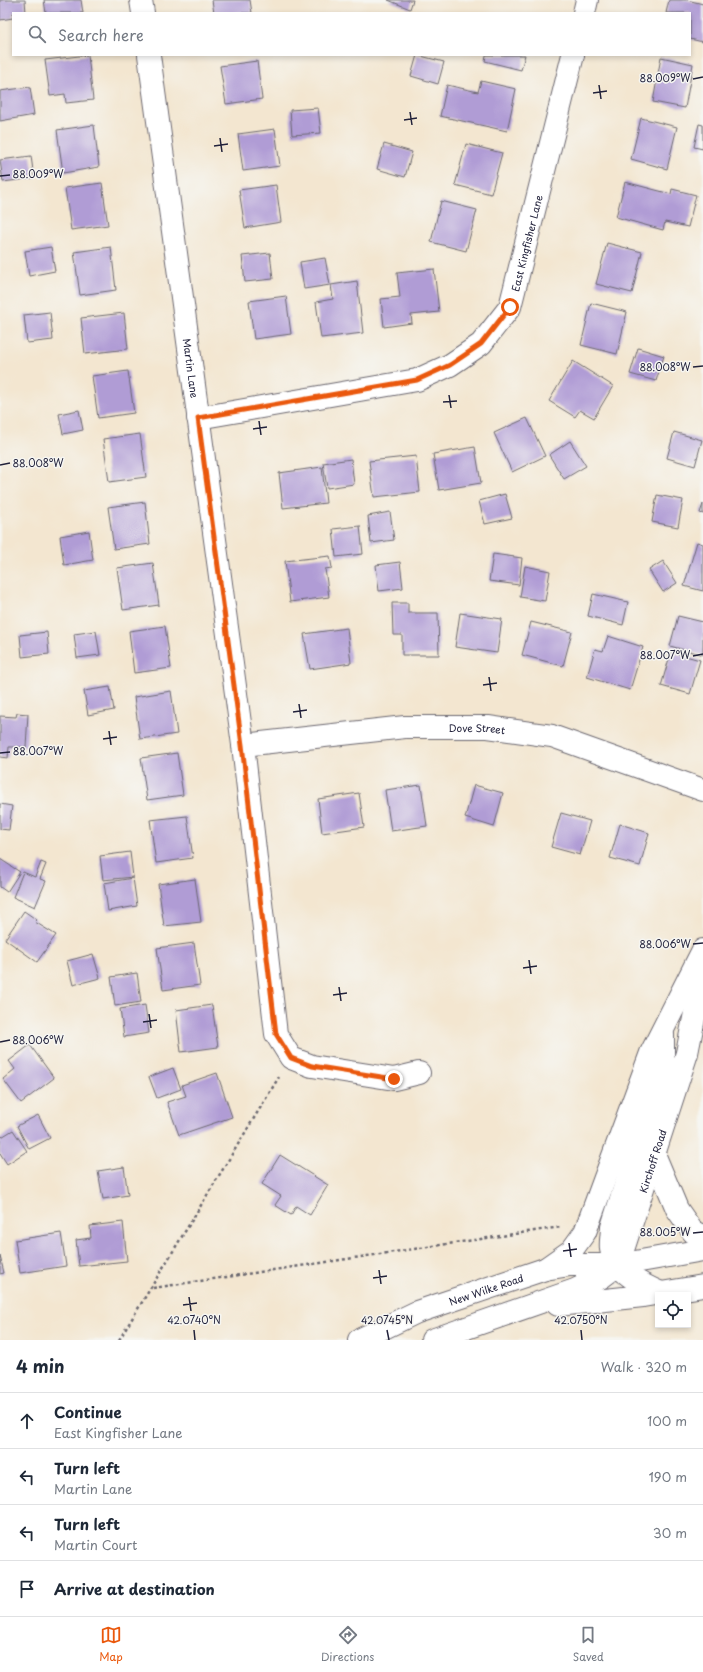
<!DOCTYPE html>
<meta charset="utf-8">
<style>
:root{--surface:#fff;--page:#f6f6f7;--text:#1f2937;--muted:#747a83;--line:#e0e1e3;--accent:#ea580c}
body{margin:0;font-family:"Playpen Sans",sans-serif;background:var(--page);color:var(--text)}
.controls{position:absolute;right:12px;bottom:12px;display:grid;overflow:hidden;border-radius:0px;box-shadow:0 2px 6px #0003}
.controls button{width:36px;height:36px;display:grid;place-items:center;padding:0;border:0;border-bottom:1px solid var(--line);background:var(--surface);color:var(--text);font:20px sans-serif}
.stop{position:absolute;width:12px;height:12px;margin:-9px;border:3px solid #ea580c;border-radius:50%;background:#fff}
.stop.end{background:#ea580c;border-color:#fff;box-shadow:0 1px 4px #0008}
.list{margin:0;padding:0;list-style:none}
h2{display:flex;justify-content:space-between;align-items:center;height:52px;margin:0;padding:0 16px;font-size:17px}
h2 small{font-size:13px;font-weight:400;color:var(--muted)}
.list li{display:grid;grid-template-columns:26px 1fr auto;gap:12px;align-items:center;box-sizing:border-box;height:56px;padding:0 16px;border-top:1px solid var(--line)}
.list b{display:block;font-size:15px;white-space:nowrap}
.list p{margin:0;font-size:13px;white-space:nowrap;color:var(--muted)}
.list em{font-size:13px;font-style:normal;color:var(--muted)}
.icon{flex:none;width:22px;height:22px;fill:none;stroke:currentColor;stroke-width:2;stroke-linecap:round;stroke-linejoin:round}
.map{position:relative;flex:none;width:703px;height:1340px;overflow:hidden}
.search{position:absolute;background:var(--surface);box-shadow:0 2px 6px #0003;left:12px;right:12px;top:12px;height:44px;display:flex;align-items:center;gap:10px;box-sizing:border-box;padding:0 14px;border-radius:0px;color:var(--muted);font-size:15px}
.sheet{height:276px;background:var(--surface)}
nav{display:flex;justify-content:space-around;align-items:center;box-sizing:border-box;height:56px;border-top:1px solid var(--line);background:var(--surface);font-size:11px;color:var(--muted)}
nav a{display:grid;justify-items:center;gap:2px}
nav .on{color:var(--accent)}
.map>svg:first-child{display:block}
.building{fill:#b09cd5}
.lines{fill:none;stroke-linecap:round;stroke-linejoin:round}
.minor-casing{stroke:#6b676f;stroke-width:24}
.major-casing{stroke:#6b676f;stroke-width:24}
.path{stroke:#6b676f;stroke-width:2.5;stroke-dasharray:3 3;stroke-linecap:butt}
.minor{stroke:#fff;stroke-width:22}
.major{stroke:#fff;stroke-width:22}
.route{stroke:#ea580c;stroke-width:5}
.ticks{fill:none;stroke:#22223b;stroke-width:1.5}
.labels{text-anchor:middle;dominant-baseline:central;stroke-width:3;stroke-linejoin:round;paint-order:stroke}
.street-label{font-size:10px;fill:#22223b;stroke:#f6f6f2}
.ticks-label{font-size:10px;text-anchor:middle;fill:#22223b;stroke:#f6f6f2;stroke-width:3;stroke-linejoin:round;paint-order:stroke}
</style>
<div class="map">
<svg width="703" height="1340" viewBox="0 0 703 1340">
<rect width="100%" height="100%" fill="#f6f6f2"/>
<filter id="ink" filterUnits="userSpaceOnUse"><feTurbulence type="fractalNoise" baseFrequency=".025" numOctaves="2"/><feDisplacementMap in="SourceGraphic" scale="8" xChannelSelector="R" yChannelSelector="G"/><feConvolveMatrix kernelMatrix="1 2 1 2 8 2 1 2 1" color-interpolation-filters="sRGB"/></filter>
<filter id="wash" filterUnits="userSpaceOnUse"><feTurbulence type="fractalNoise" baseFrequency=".012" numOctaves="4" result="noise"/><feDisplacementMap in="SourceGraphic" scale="16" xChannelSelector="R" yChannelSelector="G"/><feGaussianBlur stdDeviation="0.9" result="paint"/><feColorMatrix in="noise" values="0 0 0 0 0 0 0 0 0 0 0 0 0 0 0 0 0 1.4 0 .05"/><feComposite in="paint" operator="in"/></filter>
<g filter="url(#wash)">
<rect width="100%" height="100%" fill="#f3e6d0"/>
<g id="blocks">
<!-- building -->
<g class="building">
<polygon points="0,0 25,0 26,13 13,13 13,18 0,20"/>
<polygon points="44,0 81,0 83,13 46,13"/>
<polygon points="212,0 250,0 252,13 214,13"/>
<polygon points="388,0 413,0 410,9"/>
<polygon points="669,0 687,0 703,4 703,42 690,39 690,13 666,13"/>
<polygon points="88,55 93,100 66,103 65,94 50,96 45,60"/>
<polygon points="417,55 444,62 438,84 411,76"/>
<polygon points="486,55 525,55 521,70 485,61"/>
<polygon points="661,57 693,64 685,108 653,102"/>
<polygon points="257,61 262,99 226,104 220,66"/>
<polygon points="481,81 516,89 507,131 440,116 447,85 478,92"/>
<polygon points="30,87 34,115 0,121 0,91"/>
<polygon points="318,108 321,133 292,135 290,110"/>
<polygon points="641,118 677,127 667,169 631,159"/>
<polygon points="699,124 703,125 703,149 694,147"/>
<polygon points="94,125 99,167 63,173 57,130"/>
<polygon points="275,129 280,166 243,171 238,134"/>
<polygon points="384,144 412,152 405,177 377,169"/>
<polygon points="466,144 502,153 491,194 455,185"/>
<polygon points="31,156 34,178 3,182 0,160"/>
<polygon points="625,182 671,194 672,189 696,195 688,227 665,222 663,230 616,217"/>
<polygon points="102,183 108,225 71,230 65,188"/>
<polygon points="276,185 281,222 245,228 239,190"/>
<polygon points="441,201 477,210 466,251 431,242"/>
<polygon points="607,243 642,252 632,293 596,284"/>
<polygon points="51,247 55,271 29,276 25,251"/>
<polygon points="111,247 116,290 80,295 74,252"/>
<polygon points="270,253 273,279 245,282 242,256"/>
<polygon points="325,258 330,285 304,289 300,262"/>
<polygon points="434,269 439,312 411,315 412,323 384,327 381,299 400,297 397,273"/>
<polygon points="357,281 363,333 321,338 316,302 333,299 331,285"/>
<polygon points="286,296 291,334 254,339 249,301"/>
<polygon points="591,303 627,312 617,354 581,345"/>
<polygon points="50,312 53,340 27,343 24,315"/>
<polygon points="124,313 128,349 85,354 81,318"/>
<polygon points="638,348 664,356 656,381 630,374"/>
<polygon points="573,361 613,386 594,418 580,410 575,417 549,401"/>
<polygon points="128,371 134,413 98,418 92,376"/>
<polygon points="79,410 83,430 63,434 59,414"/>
<polygon points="527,418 545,456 512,472 494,433"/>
<polygon points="674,432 702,440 695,466 667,458"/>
<polygon points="140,434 146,477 109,482 103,439"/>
<polygon points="570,441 586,466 564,479 549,455"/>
<polygon points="475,447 481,483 439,490 433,454"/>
<polygon points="416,456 420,492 374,497 369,461"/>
<polygon points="351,459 354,484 327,488 323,463"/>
<polygon points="322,467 326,503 283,508 279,473"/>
<polygon points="505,494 512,518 485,524 479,501"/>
<polygon points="657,495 683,500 678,527 652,522"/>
<polygon points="145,502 150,544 114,549 108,507"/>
<polygon points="703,504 703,514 700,513"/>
<polygon points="390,512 394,540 371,543 368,516"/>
<polygon points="360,526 363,554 336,557 333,529"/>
<polygon points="89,531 93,560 64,565 60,536"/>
<polygon points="697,542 703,544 703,591 684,586"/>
<polygon points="493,554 522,558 519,585 489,581"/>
<polygon points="330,556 332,568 325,569 329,597 290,602 285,561"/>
<polygon points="663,561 677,583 663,592 649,570"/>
<polygon points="400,562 403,588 379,591 376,565"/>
<polygon points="153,563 159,605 123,610 117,568"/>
<polygon points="525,566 550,571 545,601 520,597"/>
<polygon points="593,594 628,602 623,625 588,616"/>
<polygon points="392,603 408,603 408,613 438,613 439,655 402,655 402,635 393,635"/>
<polygon points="460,613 502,619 497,653 455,647"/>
<polygon points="678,616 703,622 703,655 670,646"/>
<polygon points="531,622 572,632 563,666 522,655"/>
<polygon points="165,626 171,668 134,673 129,631"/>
<polygon points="347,628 351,663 310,669 304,634"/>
<polygon points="96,631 100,655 77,658 74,634"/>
<polygon points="47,632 49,654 22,657 20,635"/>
<polygon points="608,636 643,647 630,690 587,677 595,649 603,651"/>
<polygon points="671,652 700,660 690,694 661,686"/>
<polygon points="110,687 114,710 88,715 84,691"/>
<polygon points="171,691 177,734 140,739 134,697"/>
<polygon points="17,713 28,714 26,747 9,747 8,758 0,757 0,716 16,717"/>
<polygon points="177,753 183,795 147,800 141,758"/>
<polygon points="421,785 427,826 391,831 385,790"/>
<polygon points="474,785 503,793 494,827 465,818"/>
<polygon points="359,793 364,827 322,833 318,799"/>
<polygon points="0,804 12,806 9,830 0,829"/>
<polygon points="561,813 590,821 580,855 551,847"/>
<polygon points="187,816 193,858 156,863 150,820"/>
<polygon points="620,824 649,833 640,866 610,858"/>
<polygon points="130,852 133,877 103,880 100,856"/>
<polygon points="0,859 20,872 7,892 0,887"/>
<polygon points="41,862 46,864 40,879 46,881 35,907 13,897 23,872 35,877"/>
<polygon points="133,878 137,906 108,911 104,883"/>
<polygon points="195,879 201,922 164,926 158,884"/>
<polygon points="24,911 37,920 35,922 56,935 37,962 5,939"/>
<polygon points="194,943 200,985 163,990 157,948"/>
<polygon points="93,954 100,978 73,985 67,961"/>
<polygon points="137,973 141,1002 115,1006 111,977"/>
<polygon points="145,1005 149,1033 124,1037 120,1009"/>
<polygon points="212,1005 218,1047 181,1052 176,1010"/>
<polygon points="30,1045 54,1078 21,1103 3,1079 15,1069 9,1061"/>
<polygon points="173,1068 181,1089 157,1098 149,1077"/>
<polygon points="217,1073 232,1117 179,1135 167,1102 186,1096 182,1085"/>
<polygon points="38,1115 50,1138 29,1149 17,1126"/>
<polygon points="13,1130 27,1151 7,1164 0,1153 0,1138"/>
<polygon points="280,1155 328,1185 310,1215 296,1206 291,1215 275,1205 281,1196 262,1184"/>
<polygon points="124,1167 128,1195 103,1199 98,1171"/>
<polygon points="123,1222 127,1261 79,1266 76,1240 91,1238 90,1226"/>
<polygon points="61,1233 66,1266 20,1273 15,1240"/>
<polygon points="0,1256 4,1273 0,1274"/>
</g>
</g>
</g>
<g filter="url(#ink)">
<use href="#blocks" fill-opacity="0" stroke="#6b676f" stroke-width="1"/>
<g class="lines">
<!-- minor casing -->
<g class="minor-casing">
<g id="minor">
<polyline points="141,0 143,13"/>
<polyline points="584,13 587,0"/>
<path id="s1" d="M149,55l94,690 33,289 15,24 21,8 82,13 25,-6"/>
<path id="s2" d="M198,418l219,-38 33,-15 31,-21 29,-37 63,-252"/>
<path id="s3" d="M243,745l162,-18h83l64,9 151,54"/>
</g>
</g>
<!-- major casing -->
<g class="major-casing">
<g id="major">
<polyline points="654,1154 677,1209 693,1232 703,1236"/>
<polyline points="545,1269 572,1250 585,1232 651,1053 703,950"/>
<path d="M661,1293c-18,-8 -47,-21 -50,-44 -1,-6 1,-15 1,-22l51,-161v-31"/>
<polyline points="558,1305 643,1296 703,1286"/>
<path id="s4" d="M359,1340l58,-28 128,-43 25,-4h48l85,-15"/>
<path id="s5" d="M432,1340l143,-50 27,-13 16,-12 69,-212 16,-80"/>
</g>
</g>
<!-- path -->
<g class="path">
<polyline points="153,1288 561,1227"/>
<polyline points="119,1340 279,1077"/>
</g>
<!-- minor -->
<use href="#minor" class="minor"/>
<!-- major -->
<use href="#major" class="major"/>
</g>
</g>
<g class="lines" filter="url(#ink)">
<!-- route -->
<polyline class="route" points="394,1079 312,1066 291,1058 276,1034 242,745 198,418 417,380 450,365 481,344 510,307"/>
</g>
<!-- ticks -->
<path class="ticks" d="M693,79l10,-2M599,85l2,14M593,93l14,-2M410,112l2,13M404,120l13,-2M220,138l2,14M214,146l14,-2M0,176l10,-1M693,367l10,-1M449,395l2,13M443,402l14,-1M259,421l2,14M253,429l14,-2M0,465l10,-2M693,656l10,-2M489,677l2,14M483,685l14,-2M299,704l2,14M293,712l14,-2M109,731l2,14M103,739l14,-2M0,753l10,-1M693,944l10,-1M529,960l2,14M523,968l14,-2M339,987l2,14M333,995l14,-2M149,1014l2,14M143,1022l14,-2M0,1042l10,-2M693,1233l10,-1M569,1243l2,14M563,1251l14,-2M379,1270l2,14M373,1278l14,-2M189,1297l2,14M183,1305l14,-2M194,1330l1,10M387,1330l2,10M581,1330l1,10"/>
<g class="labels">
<!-- street labels -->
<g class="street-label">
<text stroke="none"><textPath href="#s2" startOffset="409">East Kingfisher Lane</textPath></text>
<text stroke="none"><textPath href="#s1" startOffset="316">Martin Lane</textPath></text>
<text stroke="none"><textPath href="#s3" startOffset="235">Dove Street</textPath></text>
<text stroke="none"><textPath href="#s5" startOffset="311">Kirchoff Road</textPath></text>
<text stroke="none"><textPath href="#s4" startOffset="137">New Wilke Road</textPath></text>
</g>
</g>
<g class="ticks-label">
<text x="665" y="82">88.009°W</text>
<text x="38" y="178">88.009°W</text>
<text x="665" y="371">88.008°W</text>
<text x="38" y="467">88.008°W</text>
<text x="665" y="659">88.007°W</text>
<text x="38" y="755">88.007°W</text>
<text x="665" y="948">88.006°W</text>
<text x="38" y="1044">88.006°W</text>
<text x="665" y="1236">88.005°W</text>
<text x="194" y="1324">42.0740°N</text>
<text x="387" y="1324">42.0745°N</text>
<text x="581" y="1324">42.0750°N</text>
</g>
</svg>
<div class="controls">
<button><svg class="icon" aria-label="locate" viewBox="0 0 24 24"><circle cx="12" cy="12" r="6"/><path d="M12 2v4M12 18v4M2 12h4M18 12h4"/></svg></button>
</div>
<div class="stop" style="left:510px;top:307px"></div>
<div class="stop end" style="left:394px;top:1079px"></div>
<div class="search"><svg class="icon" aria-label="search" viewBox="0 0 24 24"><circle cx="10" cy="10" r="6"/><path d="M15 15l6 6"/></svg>Search here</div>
</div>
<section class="sheet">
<h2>4 min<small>Walk · 320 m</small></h2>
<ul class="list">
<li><svg class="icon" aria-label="ahead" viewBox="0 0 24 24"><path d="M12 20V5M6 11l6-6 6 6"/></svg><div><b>Continue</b><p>East Kingfisher Lane</p></div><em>100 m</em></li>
<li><svg class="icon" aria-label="left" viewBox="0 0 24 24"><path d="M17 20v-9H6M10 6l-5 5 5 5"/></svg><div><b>Turn left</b><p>Martin Lane</p></div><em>190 m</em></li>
<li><svg class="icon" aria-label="left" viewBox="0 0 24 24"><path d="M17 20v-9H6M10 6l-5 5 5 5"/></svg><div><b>Turn left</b><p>Martin Court</p></div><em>30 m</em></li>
<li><svg class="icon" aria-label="arrive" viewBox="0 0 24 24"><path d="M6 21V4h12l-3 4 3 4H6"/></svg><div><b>Arrive at destination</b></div></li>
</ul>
</section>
<nav>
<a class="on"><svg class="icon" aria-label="map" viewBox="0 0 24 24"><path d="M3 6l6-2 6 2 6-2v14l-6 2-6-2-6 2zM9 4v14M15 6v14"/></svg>Map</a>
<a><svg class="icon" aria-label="directions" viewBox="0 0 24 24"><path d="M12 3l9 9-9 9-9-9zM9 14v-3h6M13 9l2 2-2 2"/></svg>Directions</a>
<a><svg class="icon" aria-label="saved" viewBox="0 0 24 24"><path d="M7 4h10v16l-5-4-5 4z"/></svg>Saved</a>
</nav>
